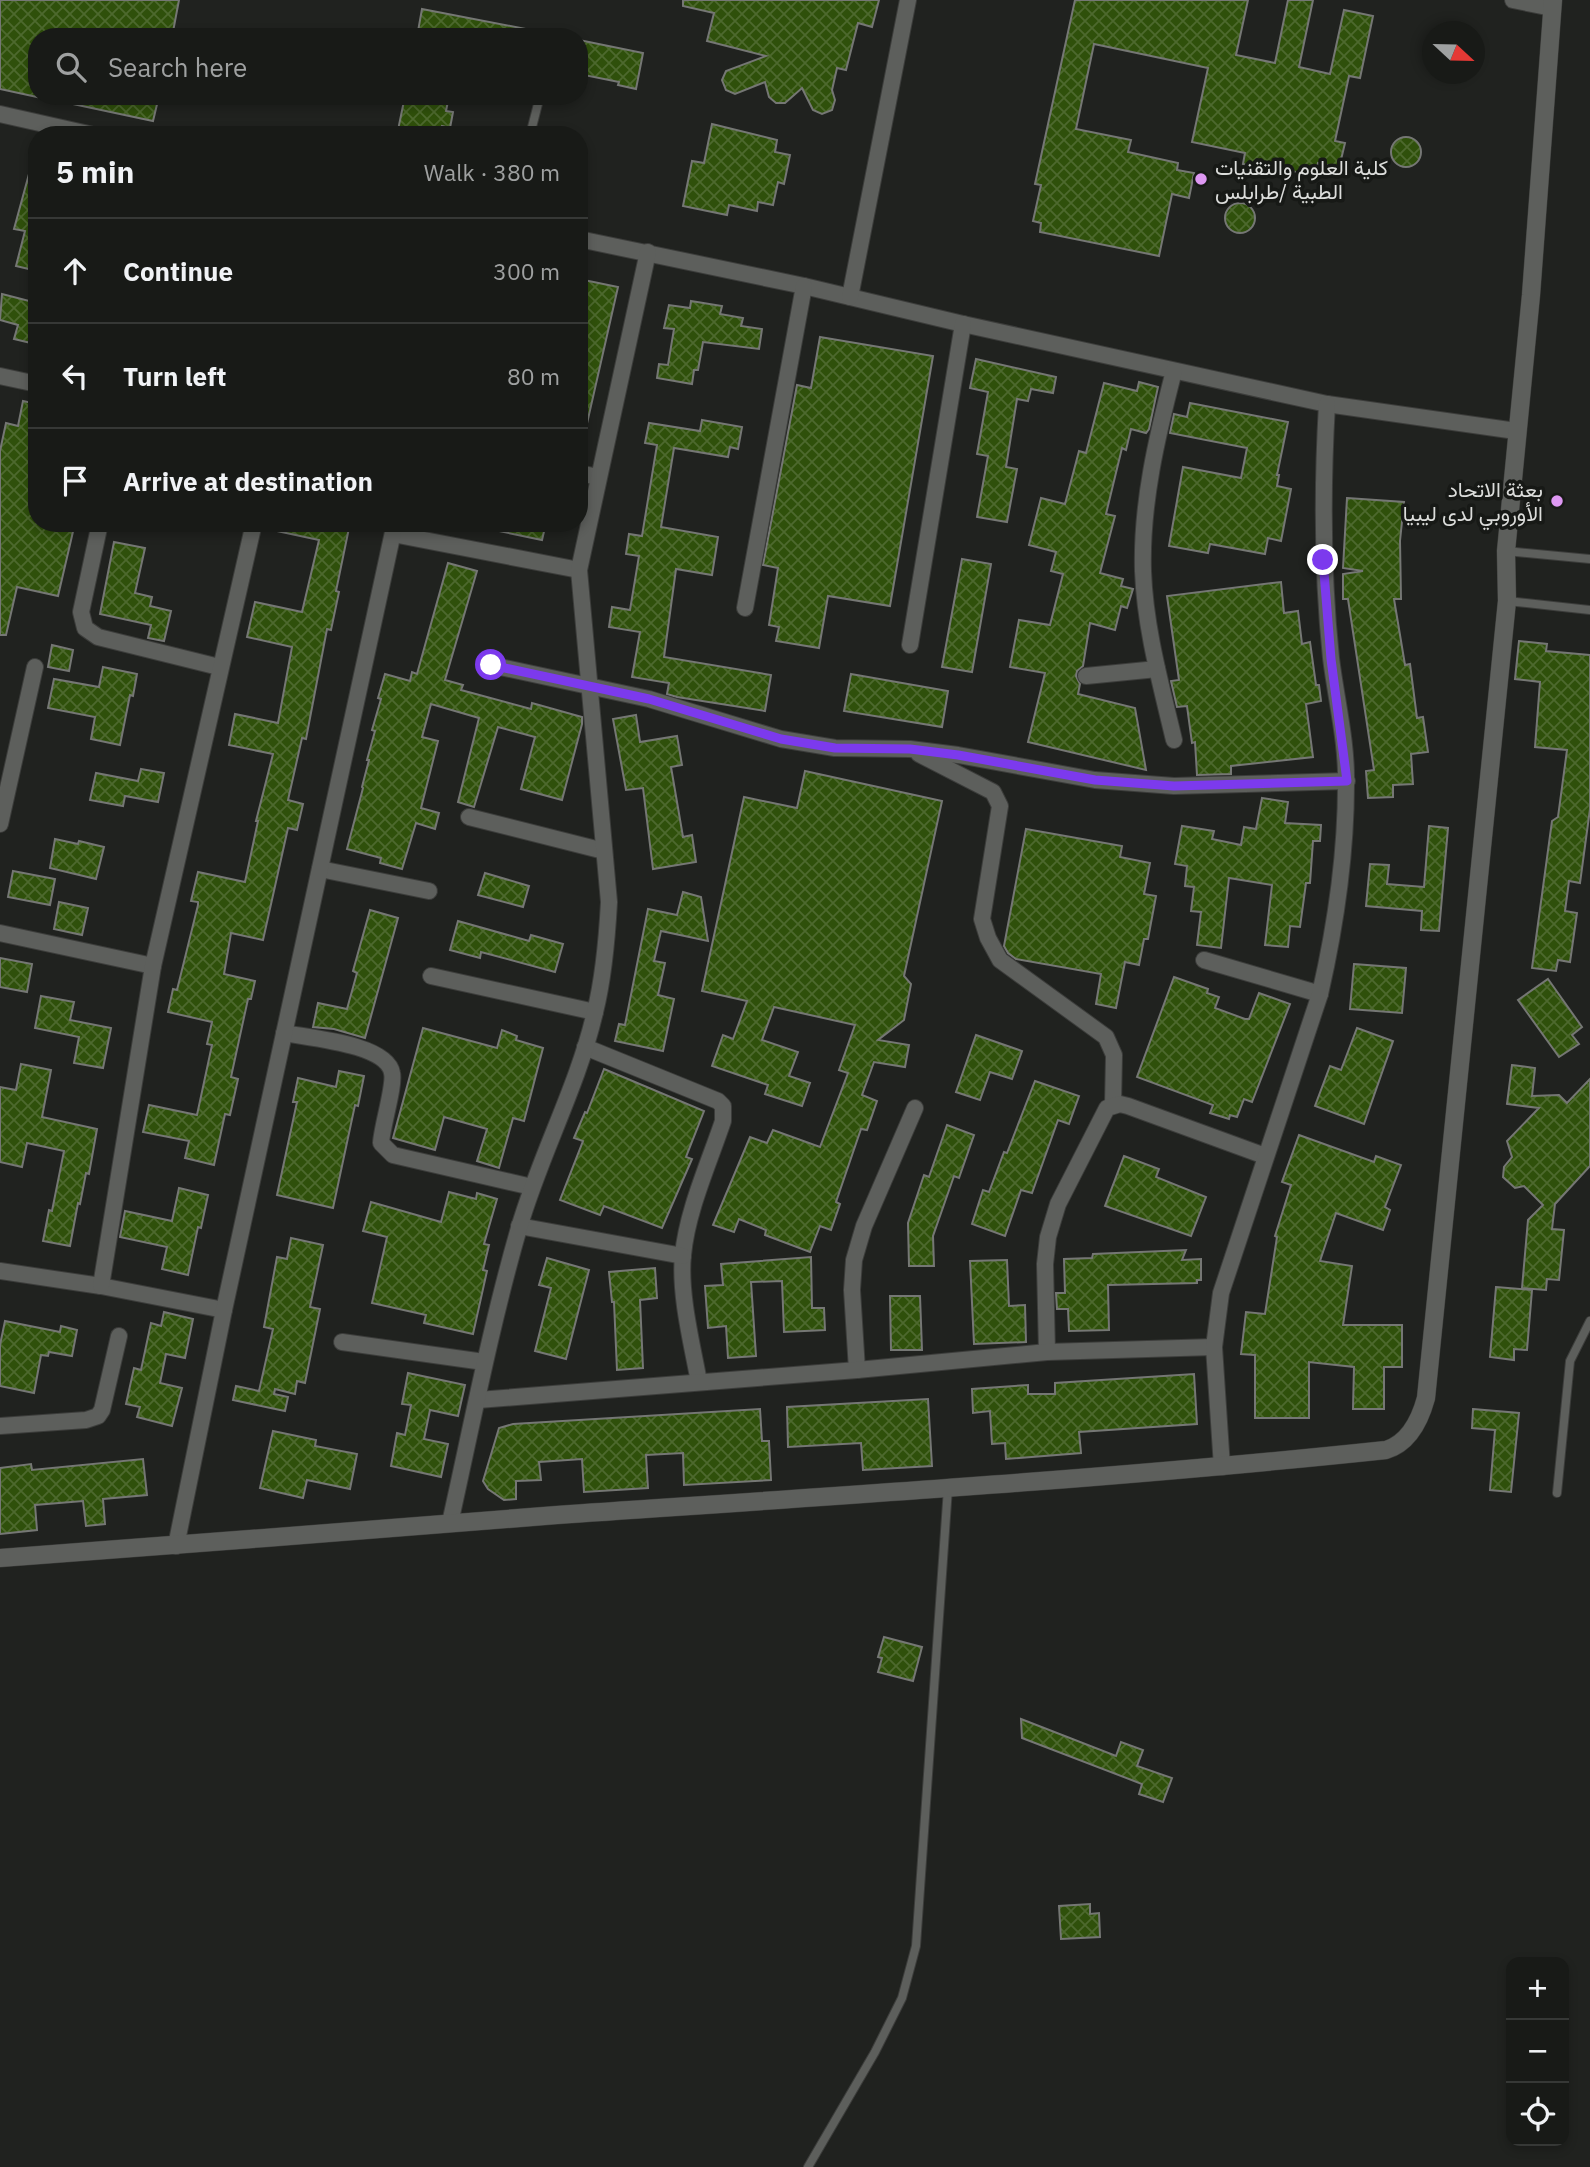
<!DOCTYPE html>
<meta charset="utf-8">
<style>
:root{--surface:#181a17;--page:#212320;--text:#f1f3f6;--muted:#9fa1a1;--line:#363836}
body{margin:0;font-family:"IBM Plex Sans",Vazirmatn,sans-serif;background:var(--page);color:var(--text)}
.controls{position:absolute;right:21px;bottom:21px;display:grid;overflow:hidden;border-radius:14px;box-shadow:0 4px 10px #0003}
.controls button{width:63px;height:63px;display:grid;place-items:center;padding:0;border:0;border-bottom:2px solid var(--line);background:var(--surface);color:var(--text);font:35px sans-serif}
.compass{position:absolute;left:1422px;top:21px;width:63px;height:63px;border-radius:50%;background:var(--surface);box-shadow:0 4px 10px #0003;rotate:112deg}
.stop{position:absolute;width:21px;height:21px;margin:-16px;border:5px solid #7c3aed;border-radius:50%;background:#fff}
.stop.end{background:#7c3aed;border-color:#fff;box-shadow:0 2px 7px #0008}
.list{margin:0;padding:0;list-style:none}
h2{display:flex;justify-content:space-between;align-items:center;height:91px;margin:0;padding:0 28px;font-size:30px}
h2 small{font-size:23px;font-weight:400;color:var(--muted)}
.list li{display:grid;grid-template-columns:46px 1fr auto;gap:21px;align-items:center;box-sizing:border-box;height:105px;padding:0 28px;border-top:2px solid var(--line)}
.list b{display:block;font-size:26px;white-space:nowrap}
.list em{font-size:23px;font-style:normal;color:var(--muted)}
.icon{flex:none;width:38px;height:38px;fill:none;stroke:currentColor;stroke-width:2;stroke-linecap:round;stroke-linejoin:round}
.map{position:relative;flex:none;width:1590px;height:2167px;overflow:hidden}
.search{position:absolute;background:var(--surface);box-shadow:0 4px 10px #0003;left:28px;top:28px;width:560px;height:77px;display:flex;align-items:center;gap:18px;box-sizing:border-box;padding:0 24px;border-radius:28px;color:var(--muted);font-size:26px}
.panel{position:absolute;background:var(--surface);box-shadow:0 4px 10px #0003;left:28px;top:126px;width:560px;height:406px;border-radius:28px}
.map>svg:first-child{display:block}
.building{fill:url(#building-cross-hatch);stroke:#757774;stroke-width:2}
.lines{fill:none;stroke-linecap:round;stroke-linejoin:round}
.service-casing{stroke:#3c3d3b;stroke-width:10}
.minor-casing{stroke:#3c3d3b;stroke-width:18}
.tertiary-casing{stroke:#3c3d3b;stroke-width:19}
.service{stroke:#5d5f5c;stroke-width:8}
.minor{stroke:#5d5f5c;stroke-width:16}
.tertiary{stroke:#5d5f5c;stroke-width:18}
.route{stroke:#7c3aed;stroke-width:9}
.poi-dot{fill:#de98f2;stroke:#171916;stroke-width:2.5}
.labels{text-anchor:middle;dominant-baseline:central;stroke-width:7;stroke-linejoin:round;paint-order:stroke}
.poi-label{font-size:21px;fill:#dcdddb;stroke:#171916;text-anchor:start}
</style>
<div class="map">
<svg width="1590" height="2167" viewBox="0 0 1590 2167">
<defs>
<pattern id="building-cross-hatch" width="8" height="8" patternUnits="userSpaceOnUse" patternTransform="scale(1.75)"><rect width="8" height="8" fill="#2f500b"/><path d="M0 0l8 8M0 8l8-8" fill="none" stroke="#4d692e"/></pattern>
</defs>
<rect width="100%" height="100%" fill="#20221f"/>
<!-- building -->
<g class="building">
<polygon points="0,0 179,0 172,37 37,37 37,97 0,89"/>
<polygon points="683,0 879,0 872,27 858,23 846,70 837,68 832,90 835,100 832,110 822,114 813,110 802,88 785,103 776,103 769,97 765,82 735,94 726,90 722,80 726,71 766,56 707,41 714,13 683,6"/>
<polygon points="1075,0 1248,0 1236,55 1275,63 1288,0 1313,0 1299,67 1330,74 1344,10 1373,16 1360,78 1349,76 1335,141 1345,143 1339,168 1318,163 1315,176 1272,167 1272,170 1243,164 1245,153 1192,142 1208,68 1094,44 1076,129 1131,140 1128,152 1178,163 1177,170 1194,173 1189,198 1172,194 1159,256 1040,232 1041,223 1033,221 1041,185 1035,184"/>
<polygon points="422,9 526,29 525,37 465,37 435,31 434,37 417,37"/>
<polygon points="579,40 643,53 636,89 618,85 619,82 579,74"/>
<polygon points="69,96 159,96 153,121 68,103"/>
<polygon points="405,96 449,96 446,111 453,112 450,128 442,126 440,135 397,135"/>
<polygon points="712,124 777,140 775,152 790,155 784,184 778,182 773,205 758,202 757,211 729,205 727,215 683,206 692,161 704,163"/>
<circle cx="1406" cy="152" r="15"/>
<polygon points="32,163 37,164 37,271 16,266 25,231 14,229"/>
<circle cx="1240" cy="218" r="15"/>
<polygon points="579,279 618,287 586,428 579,427"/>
<polygon points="2,294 37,303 37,325 31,343 14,339 18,325 0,320"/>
<polygon points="691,301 722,306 720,314 743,318 741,326 762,329 759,349 703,342 698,370 694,370 692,384 657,378 659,364 668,365 674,329 664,328 669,305 690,308"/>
<polygon points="820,337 933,356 890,606 828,596 819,648 776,641 779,627 769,625 778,568 763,565 797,385 811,388"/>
<polygon points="976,359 1056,377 1053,393 1031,389 1028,401 1017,399 1006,467 1017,469 1007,522 977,517 988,456 977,454 988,392 970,388"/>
<polygon points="1139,382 1158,387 1149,429 1146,433 1131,429 1126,450 1122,448 1106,514 1115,516 1100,573 1123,579 1121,586 1133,589 1127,608 1121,606 1115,630 1090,623 1083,666 1077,671 1076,676 1080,684 1078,694 1135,708 1146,770 1028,742 1045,673 1010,667 1019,620 1050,625 1063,574 1051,571 1056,552 1029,545 1041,498 1065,504 1079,451 1086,453 1104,383 1137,391"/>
<polygon points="23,401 37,404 37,523 75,523 58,596 17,587 6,635 0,635 0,451 6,423 18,426"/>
<polygon points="1190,403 1288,422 1277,475 1279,475 1277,486 1291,489 1281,541 1268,538 1265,554 1210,544 1208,553 1169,546 1183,467 1241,478 1247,448 1170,433 1174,414 1187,417"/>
<polygon points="702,420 742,427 738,449 730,447 728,457 674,448 661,527 718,537 712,575 676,569 664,657 771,675 765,711 677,697 667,694 669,683 632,677 640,632 609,627 612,607 630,610 639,556 626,554 629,534 642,536 657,445 645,443 649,423 700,431"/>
<polygon points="1347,498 1404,502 1400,541 1401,599 1394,599 1405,665 1410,664 1417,718 1423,717 1428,752 1411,754 1413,784 1393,785 1393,797 1368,798 1366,771 1374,770 1348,599 1343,599 1343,574 1363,571 1343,568"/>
<polygon points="273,523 326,523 349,528 336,591 339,592 331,630 327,629 306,739 302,738 288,800 303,804 297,830 288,828 263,940 231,933 224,974 255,981 251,999 248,999 231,1077 238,1079 230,1115 225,1114 214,1165 185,1158 189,1141 143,1132 149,1105 197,1115 212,1045 207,1044 212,1022 168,1012 173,989 177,990 198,905 198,902 191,901 198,872 245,882 258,821 256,821 273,754 229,745 235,714 278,723 292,647 247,637 255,602 302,612 319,540 272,530"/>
<polygon points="495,523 546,523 542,540 494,530"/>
<polygon points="114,542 145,548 135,593 152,597 150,606 171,611 164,641 148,638 151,625 100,614"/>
<polygon points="962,559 991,564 972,672 942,667"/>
<polygon points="448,563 477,571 445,680 463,685 461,690 531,709 532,703 582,717 582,724 562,800 521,789 535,737 498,727 474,807 458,802 479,718 431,704 422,737 438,741 421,808 439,813 435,829 416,823 402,869 380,863 381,858 347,849 363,788 362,787 369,760 367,760 375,731 372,730 381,699 378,698 385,674 410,681 412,672 417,674"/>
<polygon points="1281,582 1284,613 1298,611 1302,644 1310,642 1316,685 1319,685 1321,701 1306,704 1313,757 1231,766 1231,774 1197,775 1195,742 1192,743 1187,706 1177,707 1171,681 1179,680 1167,596"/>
<polygon points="1519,641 1547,644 1546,651 1590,655 1590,809 1580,883 1569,881 1565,911 1577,913 1570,962 1558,960 1556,971 1532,968 1552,821 1558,817 1567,750 1535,747 1540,682 1515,679"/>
<polygon points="52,645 73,650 69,671 48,667"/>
<polygon points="103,667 137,674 133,696 130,695 120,745 91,739 95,717 48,708 54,679 99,687"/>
<polygon points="851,674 948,691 942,727 844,711"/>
<polygon points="636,715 640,742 677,736 682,765 671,767 683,837 692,835 696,862 653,869 643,788 626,790 613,719"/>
<polygon points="141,769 164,773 158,802 125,796 123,806 90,800 96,773 138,781"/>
<polygon points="805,771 942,801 904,976 911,984 904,1020 878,1040 909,1045 905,1067 874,1062 862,1095 877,1101 867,1130 861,1129 836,1202 840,1204 831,1230 820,1226 810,1252 765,1235 766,1230 739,1219 734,1232 713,1225 750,1137 767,1143 773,1130 820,1147 848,1073 839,1070 855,1025 774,1007 762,1040 798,1052 789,1076 810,1083 802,1106 765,1094 768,1085 712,1066 723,1035 733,1039 747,1001 702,991 744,797 797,808"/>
<polygon points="1262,798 1288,802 1285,823 1321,825 1320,841 1313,841 1310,883 1306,883 1300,927 1290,926 1288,947 1265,945 1272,885 1229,878 1221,948 1197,945 1201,912 1191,911 1194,887 1185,886 1187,866 1175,864 1182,826 1214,831 1212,839 1241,845 1244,827 1256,829"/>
<polygon points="1429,826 1448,828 1439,931 1421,930 1422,911 1366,906 1370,864 1389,865 1387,884 1424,887"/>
<polygon points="1026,829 1122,846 1120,857 1150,863 1144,894 1156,896 1148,939 1144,939 1139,965 1125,962 1116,1008 1096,1004 1101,974 1016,959 1008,953 1004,946"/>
<polygon points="55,839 78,844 79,841 104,847 96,879 50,868"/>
<polygon points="13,871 55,879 50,905 8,897"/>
<polygon points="485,873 529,886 523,907 478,895"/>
<polygon points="683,892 701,897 708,941 661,931 654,961 665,963 658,995 674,999 663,1051 615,1041 619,1024 625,1025 648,909 677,915"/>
<polygon points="59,902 88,908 82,935 54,929"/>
<polygon points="370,910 398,918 365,1038 334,1029 313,1027 318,1003 347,1009 357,973 353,971"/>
<polygon points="458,921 529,941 531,935 563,944 555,972 481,952 480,958 450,950"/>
<polygon points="0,958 32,964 27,992 0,987"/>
<polygon points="1354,964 1406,968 1402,1013 1350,1009"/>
<polygon points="1174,977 1208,989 1207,993 1219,997 1215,1008 1245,1019 1249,1019 1259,993 1290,1004 1252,1102 1244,1099 1237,1117 1230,1115 1229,1119 1210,1113 1213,1105 1137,1077"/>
<polygon points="1548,979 1582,1027 1572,1035 1579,1044 1559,1057 1518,1000"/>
<polygon points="41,996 74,1002 70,1020 111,1028 103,1068 74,1063 79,1037 35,1028"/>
<polygon points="423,1028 497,1048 502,1030 517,1036 516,1040 543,1048 524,1121 513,1118 499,1168 477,1161 487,1129 444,1117 435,1150 393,1138"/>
<polygon points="1357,1028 1393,1041 1364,1124 1315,1106 1330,1066 1341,1070"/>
<polygon points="976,1035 1022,1051 1012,1079 990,1072 980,1100 956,1092"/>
<polygon points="21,1064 51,1070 42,1117 97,1129 89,1174 86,1173 80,1204 78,1203 70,1246 43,1241 49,1210 52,1211 64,1151 27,1143 22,1167 0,1162 0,1087 16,1090"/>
<polygon points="1512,1065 1535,1068 1532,1096 1559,1095 1567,1103 1590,1079 1590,1166 1555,1204 1552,1229 1564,1230 1559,1280 1547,1279 1546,1290 1522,1288 1528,1220 1543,1205 1524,1186 1515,1188 1503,1177 1504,1167 1512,1157 1507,1141 1539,1108 1507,1104"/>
<polygon points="604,1069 704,1111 686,1157 692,1159 662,1228 604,1206 600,1215 560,1200 583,1141 574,1138 585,1112 587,1113"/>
<polygon points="339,1071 364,1076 358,1106 355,1105 333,1208 277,1195 297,1102 293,1102 298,1078 336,1087"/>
<polygon points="1035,1081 1079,1096 1069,1124 1058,1120 1032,1193 1021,1190 1005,1236 972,1224 983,1190 989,1192 1004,1152 1007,1153"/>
<polygon points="947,1125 974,1135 959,1178 954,1176 933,1236 934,1266 909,1266 908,1223 924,1175 929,1177"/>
<polygon points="1299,1135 1374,1162 1376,1156 1401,1165 1385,1207 1390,1210 1383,1230 1336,1213 1320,1261 1352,1266 1343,1325 1402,1325 1402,1367 1384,1367 1384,1409 1353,1409 1354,1367 1309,1362 1309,1418 1255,1418 1255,1355 1241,1354 1246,1312 1265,1314 1277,1237 1275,1236 1291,1185 1282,1182"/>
<polygon points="1124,1156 1159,1169 1156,1177 1206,1197 1191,1236 1105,1206"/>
<polygon points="179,1188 208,1195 201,1228 198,1227 188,1275 162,1269 167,1247 120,1237 125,1211 172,1221"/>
<polygon points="449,1192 476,1199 477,1193 497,1199 484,1244 489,1245 483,1270 487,1271 473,1334 424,1323 426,1315 372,1303 387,1237 363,1231 371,1202 441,1222"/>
<polygon points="291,1238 323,1245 310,1307 320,1309 305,1383 297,1381 295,1394 275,1389 274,1394 288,1397 285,1411 233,1400 236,1386 259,1391 273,1329 264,1327 277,1257 287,1259"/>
<polygon points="1186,1250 1182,1260 1201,1259 1201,1280 1197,1280 1197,1283 1108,1285 1109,1330 1069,1331 1068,1309 1057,1309 1056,1293 1065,1293 1064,1259 1092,1258 1093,1254"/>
<polygon points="811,1257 812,1308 824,1308 825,1330 784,1332 782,1281 751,1282 756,1356 728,1358 726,1326 708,1328 705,1286 723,1285 721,1264"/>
<polygon points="547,1258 589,1270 566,1359 535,1351 551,1288 539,1285"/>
<polygon points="1007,1260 1009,1306 1025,1305 1026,1342 974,1344 970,1261"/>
<polygon points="655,1268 657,1298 640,1300 643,1368 617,1370 614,1302 612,1302 609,1272"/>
<polygon points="1496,1287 1532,1290 1527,1350 1514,1349 1514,1360 1490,1357"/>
<polygon points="890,1296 920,1296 922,1350 891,1350"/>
<polygon points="164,1312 193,1319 185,1358 166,1354 160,1383 182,1388 172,1426 137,1417 140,1407 126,1404 134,1368 141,1370 151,1323 161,1326"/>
<polygon points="5,1321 60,1332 61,1326 77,1330 72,1356 49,1352 48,1356 41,1355 34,1393 0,1386 0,1345"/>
<polygon points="408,1373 465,1385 458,1416 430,1410 424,1439 448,1444 441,1477 391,1466 397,1433 405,1435 411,1405 402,1404"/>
<polygon points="1194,1374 1197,1424 1079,1432 1081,1453 1006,1459 1005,1443 992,1444 990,1411 973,1413 972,1389 1028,1385 1028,1394 1055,1394 1055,1383"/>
<polygon points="928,1399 932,1466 863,1470 861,1443 788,1447 787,1407"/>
<polygon points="760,1409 762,1441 769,1441 771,1480 684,1485 683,1453 646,1455 648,1488 584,1492 582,1459 539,1462 541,1480 516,1481 516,1499 504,1500 488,1489 483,1481 499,1428 513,1424"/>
<polygon points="1473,1409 1519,1413 1511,1492 1490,1490 1495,1430 1472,1428"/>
<polygon points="273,1431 316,1440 315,1446 357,1454 350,1489 307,1480 303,1498 260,1488"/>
<polygon points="143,1459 147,1495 103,1499 105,1524 86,1526 83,1501 35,1505 37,1530 0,1534 0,1468 31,1464 32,1470"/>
<polygon points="884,1637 922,1647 913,1681 878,1672 882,1658 878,1657"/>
<polygon points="1021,1719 1116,1756 1121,1742 1143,1750 1137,1766 1172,1778 1163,1802 1139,1794 1142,1784 1022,1738"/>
<polygon points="1090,1904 1090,1914 1099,1913 1100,1937 1061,1939 1059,1906"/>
</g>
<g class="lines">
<!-- service casing -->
<g class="service-casing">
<g id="service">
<polyline points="530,135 540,96"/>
<polyline points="1506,551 1590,559"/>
<polyline points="1507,601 1590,610"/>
<polyline points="1557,1493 1570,1361 1590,1321"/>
<polyline points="808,2167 875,2052 902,1998 916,1946 948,1488"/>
</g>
</g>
<!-- minor casing -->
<g class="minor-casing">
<g id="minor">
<polyline points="1513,0 1552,8"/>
<polyline points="0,114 93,135"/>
<polyline points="579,239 804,286 963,324 1327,404 1516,431"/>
<polyline points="850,297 908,0"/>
<polyline points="0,376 37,384"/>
<polyline points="579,473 598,477"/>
<polyline points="100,523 81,612 85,628 98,637 219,667"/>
<polyline points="393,534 579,570"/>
<polyline points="745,608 804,286"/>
<polyline points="910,645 963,324"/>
<polyline points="491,665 649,699 781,739 835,748 910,749 958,755 1095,780 1174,786 1347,781"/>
<polyline points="1086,676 1157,669"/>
<path d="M1174,740c-13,-55 -29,-112 -31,-169 -2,-67 14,-135 31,-200"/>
<polyline points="919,754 993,792 1000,806 982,919 988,938 1000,960 1106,1037 1114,1055 1113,1105"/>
<polyline points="469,817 604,851"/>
<polyline points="0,824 35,667"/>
<polyline points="320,869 429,891"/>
<polyline points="0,933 153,966"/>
<polyline points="1204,960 1320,994"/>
<polyline points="431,976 595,1012"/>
<path d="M284,1033c25,5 103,11 108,40 3,12 -10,53 -11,70l12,12 139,32"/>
<path d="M585,1047l133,54 5,5v15c-14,42 -36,90 -40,134 -4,38 9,89 16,127"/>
<polyline points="519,1226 683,1256"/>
<polyline points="0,1271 101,1286 224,1310"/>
<polyline points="101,1286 153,966 254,523"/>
<polyline points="342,1342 484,1362"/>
<polyline points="1047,1352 1045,1264 1048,1237 1058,1204 1107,1108 1120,1104 1128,1106 1265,1156"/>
<polyline points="857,1370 852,1290 854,1260 864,1226 915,1108"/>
<polyline points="478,1400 857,1370 1047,1352 1214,1347"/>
<polyline points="0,1426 86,1420 98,1416 102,1410 119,1336"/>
<path d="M1222,1467l-8,-120 7,-54 99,-299c16,-70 26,-139 26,-210 1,-42 -10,-85 -15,-126 -9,-86 -9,-168 -4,-254"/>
<path d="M450,1523c22,-99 41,-198 69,-295 21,-73 59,-142 76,-216 9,-36 12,-73 14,-110l-30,-332 69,-318"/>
<polyline points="176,1546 224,1310 395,523"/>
</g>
</g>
<!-- tertiary casing -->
<g class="tertiary-casing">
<path id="tertiary" d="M0,1558c186,-13 371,-29 557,-43 277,-19 554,-36 829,-65 23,-7 34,-30 40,-52l81,-797 -1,-50 25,-256 22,-295"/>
</g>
<!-- service -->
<use href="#service" class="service"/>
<!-- minor -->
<use href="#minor" class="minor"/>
<!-- tertiary -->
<use href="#tertiary" class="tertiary"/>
</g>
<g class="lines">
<!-- route -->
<polyline class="route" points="491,665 649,699 781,739 835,748 910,749 958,755 1095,780 1174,786 1347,781 1331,659 1323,560"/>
</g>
<!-- markers -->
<g class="poi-dot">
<circle cx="1201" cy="179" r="7"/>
<circle cx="1557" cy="501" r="7"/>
</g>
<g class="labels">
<!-- poi labels -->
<g class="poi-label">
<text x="1215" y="167">كلية العلوم والتقنيات<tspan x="1215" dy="24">الطبية /طرابلس</tspan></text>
<text x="1543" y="489" text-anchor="end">بعثة الاتحاد<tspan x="1543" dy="24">الأوروبي لدى ليبيا</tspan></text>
</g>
</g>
</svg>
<div class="controls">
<button>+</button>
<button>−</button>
<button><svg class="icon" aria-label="locate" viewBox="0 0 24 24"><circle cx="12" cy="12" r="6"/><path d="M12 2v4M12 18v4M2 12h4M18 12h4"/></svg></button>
</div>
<svg class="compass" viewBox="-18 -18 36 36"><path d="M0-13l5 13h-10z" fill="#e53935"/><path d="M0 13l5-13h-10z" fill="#9fa1a1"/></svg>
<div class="stop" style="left:491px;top:665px"></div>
<div class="stop end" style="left:1323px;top:560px"></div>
<div class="search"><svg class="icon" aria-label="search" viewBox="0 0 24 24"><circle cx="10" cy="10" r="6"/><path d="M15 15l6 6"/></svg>Search here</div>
<section class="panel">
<h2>5 min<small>Walk · 380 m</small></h2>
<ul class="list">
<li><svg class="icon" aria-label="ahead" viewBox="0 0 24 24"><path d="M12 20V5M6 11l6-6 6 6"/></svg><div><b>Continue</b></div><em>300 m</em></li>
<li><svg class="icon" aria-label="left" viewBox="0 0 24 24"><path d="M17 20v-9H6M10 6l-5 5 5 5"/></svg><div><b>Turn left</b></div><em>80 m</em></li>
<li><svg class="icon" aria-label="arrive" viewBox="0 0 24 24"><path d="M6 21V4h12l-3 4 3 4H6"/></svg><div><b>Arrive at destination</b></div></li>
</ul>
</section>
</div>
